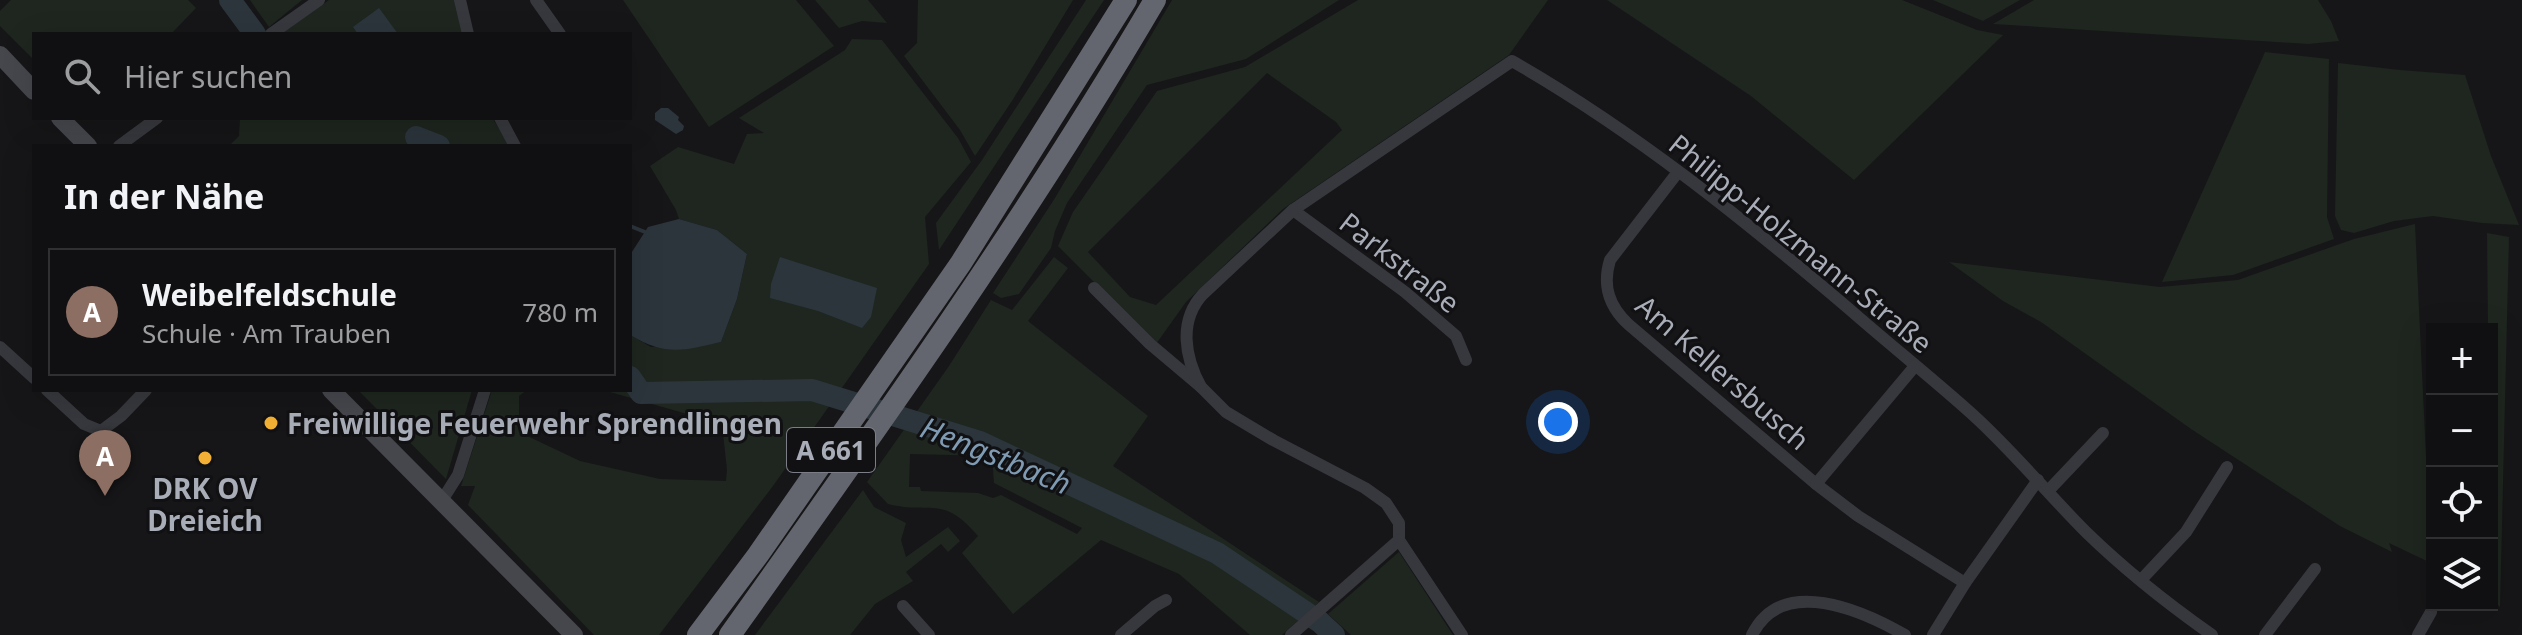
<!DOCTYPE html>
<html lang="de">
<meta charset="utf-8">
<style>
:root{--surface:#101012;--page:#1e1e20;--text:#f1f3f6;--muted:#9c9d9f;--line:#303032;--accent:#2563eb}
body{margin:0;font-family:"Noto Sans",sans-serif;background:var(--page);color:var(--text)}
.controls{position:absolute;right:24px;bottom:24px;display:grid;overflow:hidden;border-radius:0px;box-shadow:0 8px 32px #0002}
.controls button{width:72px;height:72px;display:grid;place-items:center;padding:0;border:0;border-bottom:2px solid var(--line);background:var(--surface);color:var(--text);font:40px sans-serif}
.you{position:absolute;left:1558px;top:422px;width:28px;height:28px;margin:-20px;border:6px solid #fff;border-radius:50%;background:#1a73e8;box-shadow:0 0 0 12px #1a73e833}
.badge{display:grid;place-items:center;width:52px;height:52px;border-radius:50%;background:var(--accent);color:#fff;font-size:26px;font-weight:700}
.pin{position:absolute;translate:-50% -66px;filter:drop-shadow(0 2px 4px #0008)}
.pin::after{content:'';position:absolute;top:42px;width:28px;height:24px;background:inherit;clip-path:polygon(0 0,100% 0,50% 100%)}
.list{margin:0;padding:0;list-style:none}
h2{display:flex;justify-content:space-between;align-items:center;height:104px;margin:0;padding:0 32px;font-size:34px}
h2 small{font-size:26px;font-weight:400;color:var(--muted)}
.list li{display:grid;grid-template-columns:52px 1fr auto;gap:24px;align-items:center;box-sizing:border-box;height:128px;margin:0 16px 16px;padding:0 16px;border:2px solid var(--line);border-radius:0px}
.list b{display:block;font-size:30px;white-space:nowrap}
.list p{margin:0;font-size:26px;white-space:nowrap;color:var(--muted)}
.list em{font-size:26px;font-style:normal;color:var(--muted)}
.icon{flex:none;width:44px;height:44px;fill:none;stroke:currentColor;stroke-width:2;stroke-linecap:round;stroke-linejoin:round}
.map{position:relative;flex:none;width:2522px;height:635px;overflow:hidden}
.search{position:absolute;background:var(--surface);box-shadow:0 8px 32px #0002;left:32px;top:32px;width:600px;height:88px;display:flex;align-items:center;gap:20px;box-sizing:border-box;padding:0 28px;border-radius:0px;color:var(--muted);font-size:30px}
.panel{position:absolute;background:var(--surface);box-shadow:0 8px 32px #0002;left:32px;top:144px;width:600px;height:248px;border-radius:0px}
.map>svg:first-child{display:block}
.green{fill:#1e261f;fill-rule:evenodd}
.water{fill:#2c353c}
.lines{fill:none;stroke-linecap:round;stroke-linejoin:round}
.stream{stroke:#2c353c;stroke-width:4}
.river{stroke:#2c353c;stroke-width:22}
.street{stroke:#37383d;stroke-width:12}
.secondary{stroke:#45474d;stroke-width:18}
.highway{stroke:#63666e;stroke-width:22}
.poi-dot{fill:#f2b134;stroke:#111113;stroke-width:3}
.labels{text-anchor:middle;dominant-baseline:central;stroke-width:6;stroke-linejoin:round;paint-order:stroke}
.shield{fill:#111113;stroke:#7b7e86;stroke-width:2}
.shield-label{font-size:26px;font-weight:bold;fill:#a8adb8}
.street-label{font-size:28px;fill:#a8adb8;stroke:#111113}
.poi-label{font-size:28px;font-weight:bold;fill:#a8adb8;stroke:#111113;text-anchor:start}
.water-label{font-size:30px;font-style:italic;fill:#7f9bb3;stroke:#111113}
</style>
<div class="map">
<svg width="2522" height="635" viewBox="0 0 2522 635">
<rect width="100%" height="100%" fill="#161618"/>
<!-- green -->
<g class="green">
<polygon points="11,0 188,0 196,8 171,34 34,34 34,60 0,26 0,11"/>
<polygon points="250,0 302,0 269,27"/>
<polygon points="329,0 456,0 464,34 281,34"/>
<polygon points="623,0 796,0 834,46 709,127"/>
<polygon points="815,0 868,0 887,23 862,21 839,28"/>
<polygon points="918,0 1073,0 1012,101 975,156 960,130 904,56 917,43"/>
<polygon points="1086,0 1104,0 939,250 936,223 982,160"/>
<polygon points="1172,0 1339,0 1246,59 1147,85 1067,203 1055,231 1051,248 1019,294 1001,298 993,293 1055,198"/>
<path d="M1358,0h190l-39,55 -226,154 -97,93 -30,42 -98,-98 15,-34 84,-121 88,-24zM1267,73l69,49 6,8 -186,175 -26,-8 -42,-45z"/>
<polygon points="1607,0 1902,0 1977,30 2003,35 1854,180 1751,96"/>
<polygon points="1933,0 2020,0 1983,21"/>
<polygon points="2034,0 2318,0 2331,21 2339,41 2308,44 1993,24"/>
<polygon points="852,39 882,40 958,138 971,162 925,217 929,264 773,486 659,635 594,635 468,505 475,486 461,486 492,390 527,390 519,396 519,427 523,434 580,461 660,479 726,481 727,470 722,424 603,390 630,390 630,335 651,347 721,342 737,299 747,254 717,230 679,219 676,210 650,166 678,147 734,164 747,134 764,133 739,118 845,50"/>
<polygon points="2265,52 2329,59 2327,217 2334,239 2233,275 2162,282"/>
<polygon points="2338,63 2400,70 2465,75 2491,156 2519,225 2482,223 2433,216 2394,221 2354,233 2341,230 2335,216"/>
<polygon points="240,118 492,118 511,146 229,146 239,136"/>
<polygon points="2415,224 2431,563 2389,543 2392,552 2340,526 2191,429 2041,322 2003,301 1949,262 2160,287 2238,280 2354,239"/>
<polygon points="2487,233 2509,237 2500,607 2492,599 2492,329 2488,329"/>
<path d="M1054,257l14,11 -40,53 120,95 -35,50 206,136 -37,33h-32l-71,-61 -78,-34 -88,74 -51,-61 16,-17c-36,-42 -45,-21 -90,-32l-21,-22 82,-116 42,-66 21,10zM910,454l82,2 2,27 88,45 -5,6 -76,-39 -8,3 -15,-5 -57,-2 -1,-4h-11z"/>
<polygon points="358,390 472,390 446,479"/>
<polygon points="863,490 874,507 906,523 901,540 906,557 948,527 960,541 948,552 941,544 906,572 913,581 875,604 850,635 755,635"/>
<polygon points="1399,552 1453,635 1351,635 1328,614"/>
</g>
<!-- water -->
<g class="water">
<polygon points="379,8 398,34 358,34 353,27"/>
<polygon points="661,108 668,108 679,117 678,120 684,126 683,130 676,134 655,120 655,113"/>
<path d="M679,219l38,11 30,24 -10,45 -16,43c-39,9 -55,14 -91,-7v-80l18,-28z"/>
<polygon points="780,257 877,288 871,317 862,328 818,311 770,298 771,284"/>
</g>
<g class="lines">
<!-- stream -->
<polyline class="stream" points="630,226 645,232"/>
<!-- river -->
<g class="river">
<polyline points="230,0 255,34"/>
<polyline points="416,137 439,146"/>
<polyline points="630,377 641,393 812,390 980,442 1217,553 1320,622 1334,635"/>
</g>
<!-- street -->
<g class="street">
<polyline points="460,0 468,34"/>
<polyline points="536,0 560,34"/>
<polyline points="271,34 319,0"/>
<polyline points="500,118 515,146"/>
<polyline points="119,146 157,118"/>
<path d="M1678,172l-68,88c-8,26 -1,46 18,64l188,160 42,32 107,67"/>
<polyline points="1293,210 1405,292 1456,336 1466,360"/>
<polyline points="1094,288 1150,344 1201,387 1226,412 1273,440 1365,488 1386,503 1399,523 1399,540"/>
<polyline points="0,347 34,378"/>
<path d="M1201,387c-16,-29 -23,-66 2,-93l90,-84 219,-149c121,69 230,157 336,247 41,36 84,70 124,106 41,37 75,79 114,118 39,38 82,72 126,103"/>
<polyline points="47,390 84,424 101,431 121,416 146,390"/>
<polyline points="1816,484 1915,366"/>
<polyline points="2048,491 2103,433"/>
<polyline points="441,502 458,475 485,390"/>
<polyline points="1399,540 1462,635"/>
<polyline points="2141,580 2186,532 2227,467"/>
<polyline points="903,606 929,635"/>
<polyline points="1121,635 1155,606 1166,600"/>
<polyline points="1291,635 1399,540"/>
<path d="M1752,635c30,-61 111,-24 153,0"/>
<polyline points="1933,635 1965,583 2038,480"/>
<polyline points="2265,635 2315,569"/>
<polyline points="2418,635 2431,612"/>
</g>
<!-- secondary -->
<g class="secondary">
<polyline points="0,55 34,91"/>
<polyline points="60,118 88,146"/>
<polyline points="331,390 574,635"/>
</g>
<!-- highway -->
<g class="highway">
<polyline points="698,635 758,555 961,263 1126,0"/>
<path d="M730,635c148,-208 296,-415 425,-635"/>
</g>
</g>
<!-- markers -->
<g class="poi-dot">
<circle cx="271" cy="423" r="8"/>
<circle cx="205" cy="458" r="8"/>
</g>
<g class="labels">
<!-- shield labels -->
<rect class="shield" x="787" y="428" width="88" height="44" rx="6"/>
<g class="shield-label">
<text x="831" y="450">A 661</text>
</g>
<!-- street labels -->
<g class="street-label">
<text transform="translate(1801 243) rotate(39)">Philipp-Holzmann-Straße</text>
<text transform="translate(1400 262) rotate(38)">Parkstraße</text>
<text transform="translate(1723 372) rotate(41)">Am Kellersbusch</text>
</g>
<!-- poi labels -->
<g class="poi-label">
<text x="287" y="423">Freiwillige Feuerwehr Sprendlingen</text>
<text x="205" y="488" text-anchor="middle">DRK OV<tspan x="205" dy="32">Dreieich</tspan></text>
</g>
<!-- water labels -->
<g class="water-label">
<text transform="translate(996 455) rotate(22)">Hengstbach</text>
</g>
</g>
</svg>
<div class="controls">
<button>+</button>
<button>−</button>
<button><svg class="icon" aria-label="locate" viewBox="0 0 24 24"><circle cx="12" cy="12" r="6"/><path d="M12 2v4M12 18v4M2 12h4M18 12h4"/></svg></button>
<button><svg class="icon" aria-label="layers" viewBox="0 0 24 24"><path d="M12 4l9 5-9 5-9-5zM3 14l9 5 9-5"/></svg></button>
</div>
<div class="you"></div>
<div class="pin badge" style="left:105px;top:496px;background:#8d6e63">A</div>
<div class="search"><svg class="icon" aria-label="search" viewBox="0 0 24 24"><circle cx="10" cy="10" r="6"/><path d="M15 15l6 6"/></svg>Hier suchen</div>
<section class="panel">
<h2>In der Nähe<small></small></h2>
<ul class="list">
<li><span class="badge" style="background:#8d6e63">A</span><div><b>Weibelfeldschule</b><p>Schule · Am Trauben</p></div><em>780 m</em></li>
</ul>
</section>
</div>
